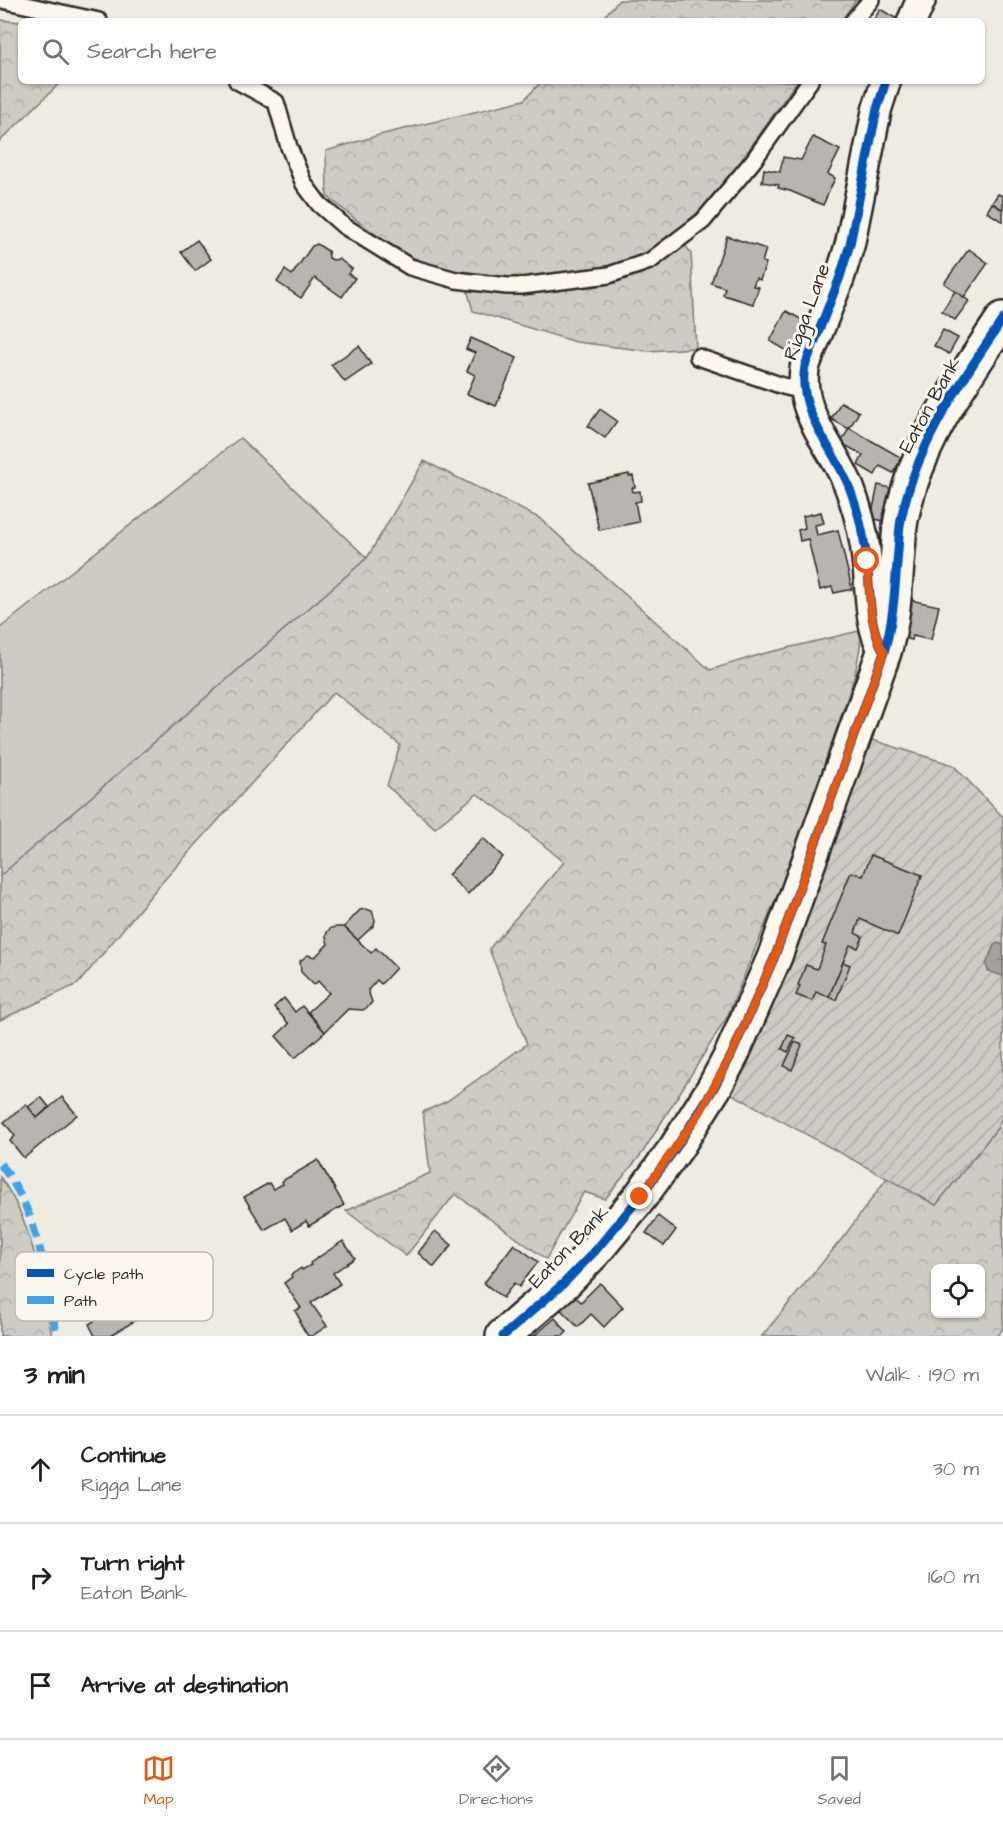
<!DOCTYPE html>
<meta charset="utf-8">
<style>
:root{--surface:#fff;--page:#f2f2f2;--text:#202124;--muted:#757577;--line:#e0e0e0;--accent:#ea580c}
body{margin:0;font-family:"Architects Daughter",sans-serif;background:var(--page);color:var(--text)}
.controls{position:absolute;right:18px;bottom:18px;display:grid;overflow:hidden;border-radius:9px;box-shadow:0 2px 4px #0004}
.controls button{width:54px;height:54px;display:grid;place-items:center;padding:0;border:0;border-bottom:2px solid var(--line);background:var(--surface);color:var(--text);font:30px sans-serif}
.stop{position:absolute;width:18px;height:18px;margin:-14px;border:4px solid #ea580c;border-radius:50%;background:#fff}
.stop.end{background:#ea580c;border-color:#fff;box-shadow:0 2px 6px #0008}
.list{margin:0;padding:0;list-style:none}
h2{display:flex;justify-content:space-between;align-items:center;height:78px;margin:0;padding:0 24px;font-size:26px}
h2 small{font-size:20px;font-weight:400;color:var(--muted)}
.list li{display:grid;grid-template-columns:39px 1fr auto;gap:18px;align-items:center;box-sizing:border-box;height:108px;padding:0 24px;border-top:2px solid var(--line)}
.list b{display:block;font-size:22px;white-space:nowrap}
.list p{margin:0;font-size:20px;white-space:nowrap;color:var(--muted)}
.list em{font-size:20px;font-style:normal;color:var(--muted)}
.icon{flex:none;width:33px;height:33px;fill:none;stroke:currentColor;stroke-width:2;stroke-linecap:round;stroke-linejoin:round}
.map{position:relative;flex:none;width:1003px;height:1336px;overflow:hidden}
.search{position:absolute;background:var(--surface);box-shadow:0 2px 4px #0004;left:18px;right:18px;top:18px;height:66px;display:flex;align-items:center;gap:15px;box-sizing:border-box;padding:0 21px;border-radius:9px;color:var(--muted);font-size:22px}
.sheet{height:402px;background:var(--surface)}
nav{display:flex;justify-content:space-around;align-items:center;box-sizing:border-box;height:84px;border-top:2px solid var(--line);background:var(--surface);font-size:16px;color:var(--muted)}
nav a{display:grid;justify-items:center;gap:3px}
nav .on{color:var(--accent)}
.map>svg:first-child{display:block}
.grass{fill:#cecbc2;stroke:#7c7b76;stroke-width:1.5}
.forest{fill:url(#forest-crowns);stroke:#7c7b76;stroke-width:1.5;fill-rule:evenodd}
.garden{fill:url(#garden-furrows);stroke:#7c7b76;stroke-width:1.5}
.water{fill:url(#water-ripples);stroke:#74726e;stroke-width:1.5}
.building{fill:#b8b5ae;stroke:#2b2b2b;stroke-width:1.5}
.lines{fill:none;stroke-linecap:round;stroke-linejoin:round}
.service-casing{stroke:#2b2b2b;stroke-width:20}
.minor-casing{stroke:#2b2b2b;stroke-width:33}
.tertiary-casing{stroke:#2b2b2b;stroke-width:38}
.service{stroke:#fbf7ec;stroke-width:15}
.minor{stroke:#fbf7ec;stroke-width:28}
.tertiary{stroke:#fbf7ec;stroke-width:33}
.quiet{stroke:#3ea3eb;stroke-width:8;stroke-dasharray:15 8;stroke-linecap:butt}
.cycleway-casing{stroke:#fbf7ec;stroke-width:13}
.cycleway{stroke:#0057b8;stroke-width:9}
.route{stroke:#ea580c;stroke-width:8}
.labels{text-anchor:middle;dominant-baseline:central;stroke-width:6;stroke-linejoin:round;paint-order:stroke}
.street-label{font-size:20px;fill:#2b2b2b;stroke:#fbf7ec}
.key{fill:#fbf7ec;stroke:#bdbab2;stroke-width:1.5}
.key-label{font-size:16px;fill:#2b2b2b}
</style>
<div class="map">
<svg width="1003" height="1336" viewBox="0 0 1003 1336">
<defs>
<pattern id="forest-crowns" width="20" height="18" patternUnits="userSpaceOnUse" patternTransform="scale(1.5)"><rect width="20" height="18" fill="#cecbc2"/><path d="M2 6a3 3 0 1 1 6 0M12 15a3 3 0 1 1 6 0" fill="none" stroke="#b1aea7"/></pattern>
<pattern id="garden-furrows" width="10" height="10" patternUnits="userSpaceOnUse" patternTransform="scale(1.5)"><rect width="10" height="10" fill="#cecbc2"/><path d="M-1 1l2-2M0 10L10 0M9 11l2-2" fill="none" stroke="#b1aea7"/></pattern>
<pattern id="water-ripples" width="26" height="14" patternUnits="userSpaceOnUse" patternTransform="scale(1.5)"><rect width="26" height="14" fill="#a4a29a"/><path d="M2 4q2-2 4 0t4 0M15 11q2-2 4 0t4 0" fill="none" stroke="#86847e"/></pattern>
</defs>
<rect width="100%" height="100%" fill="#eeebe0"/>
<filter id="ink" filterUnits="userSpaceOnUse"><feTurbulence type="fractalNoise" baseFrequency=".0167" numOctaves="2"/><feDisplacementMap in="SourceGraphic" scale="12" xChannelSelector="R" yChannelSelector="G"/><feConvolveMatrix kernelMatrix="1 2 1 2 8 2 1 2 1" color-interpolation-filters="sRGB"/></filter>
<g filter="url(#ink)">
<!-- grass -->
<polygon class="grass" points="240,438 367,558 0,876 0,628"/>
<!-- forest -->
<g class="forest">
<polygon points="619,0 856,0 841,21 600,21"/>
<polygon points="0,20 21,22 21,81 62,81 0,141"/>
<path d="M542,81h255l-66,94 -24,29 -32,28 16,21 5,95 -48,3 -72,-9 -103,-31 -10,-37c-57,-10 -92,-42 -136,-78l-1,-45 53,-16 145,-35z"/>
<polygon points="424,461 539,518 710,670 762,654 863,630 855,675 791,862 727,1017 643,1152 605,1199 584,1192 546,1259 455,1194 406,1256 346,1211 430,1173 423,1112 447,1101 527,1044 489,949 564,862 506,814 477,794 435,828 387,786 400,745 334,692 157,888 78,984 0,1020 0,876 367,558"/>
<path d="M998,1127l5,11v191l-6,7h-235l83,-101 42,-57 49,27zM936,1268h44v46h-44z"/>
<path d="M0,1177c33,45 41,105 52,159h-52z"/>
</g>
<!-- garden -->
<path class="garden" d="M869,739l84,26 50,52v297l-5,13 -62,78 -204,-111c57,-114 96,-235 137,-355z"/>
<!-- water -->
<polygon class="water" points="998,943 1003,945 1003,976 988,971 986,964 994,945"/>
<!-- building -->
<g class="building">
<polygon points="880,9 897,19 896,21 873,21"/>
<polygon points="813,137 840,150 828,174 835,178 823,205 790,191 778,188 779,185 762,182 764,169 780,172 783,157 801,160"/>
<polygon points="998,194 1003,196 1003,210 992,203"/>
<polygon points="992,203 1003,210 1003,222 987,212"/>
<polygon points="727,236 766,249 762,262 766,263 760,280 756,278 753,286 759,287 753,304 723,295 725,288 711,283"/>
<polygon points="197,240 211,259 195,271 181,252"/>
<polygon points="317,244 328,251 329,258 333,260 339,259 352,269 348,274 355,278 342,297 315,278 301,298 277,282 285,270 292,275 312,246"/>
<polygon points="969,249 988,263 964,297 944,283"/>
<polygon points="955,291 969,301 955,320 942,311"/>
<polygon points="786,311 808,323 791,353 770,341"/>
<polygon points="943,330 958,338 949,354 934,346"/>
<polygon points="471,338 517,358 496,406 467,394 475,375 467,371 475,353 466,349"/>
<polygon points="359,346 371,364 345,382 331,365"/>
<polygon points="841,402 859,412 849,429 831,419"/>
<polygon points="600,409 617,421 605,438 588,426"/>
<polygon points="849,428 902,458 893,473 880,466 875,475 858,465 863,455 841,443"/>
<polygon points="629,474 629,476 633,476 635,487 632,488 633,492 640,491 641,501 635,502 639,522 599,530 588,483"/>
<polygon points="878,485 894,489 887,522 871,518"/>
<polygon points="821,512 824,523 815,525 817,535 838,530 852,589 834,593 832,587 820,590 808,539 800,541 798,530 805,528 803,516"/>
<polygon points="910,600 939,606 931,640 913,636 912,640 901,637"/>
<polygon points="483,838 503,857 468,894 448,875"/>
<polygon points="871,855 922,875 898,936 860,919 855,933 863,937 858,948 850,945 829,997 816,992 812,1001 796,995 800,986 798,985 806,965 817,969 826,945 822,944 851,872 863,876"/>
<polygon points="366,909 372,911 375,920 374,925 358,940 344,927 360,910"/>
<polygon points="337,927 344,927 371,953 376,948 396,968 381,984 377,980 368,990 372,1002 369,1006 363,1010 348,1009 325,1032 308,1012 329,993 318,981 314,985 301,972 300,961 308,955 315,957 328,944 326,937 327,932 331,928"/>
<polygon points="843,962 850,965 836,1000 829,997"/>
<polygon points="284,998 295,1012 302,1006 325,1032 295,1058 276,1036 289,1024 274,1007"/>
<polygon points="788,1035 795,1038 788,1052 782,1049"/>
<polygon points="795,1042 802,1045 792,1070 784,1066"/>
<polygon points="41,1097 49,1107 37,1118 28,1107"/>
<polygon points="62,1097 77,1115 24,1158 10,1141 15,1136 4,1122 26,1104 37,1118"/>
<polygon points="318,1160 344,1205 309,1226 306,1221 292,1230 285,1218 264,1230 244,1197 269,1183 273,1189 283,1184 282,1181"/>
<polygon points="658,1216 676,1230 664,1246 646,1233"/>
<polygon points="435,1231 452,1245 434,1267 418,1253"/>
<polygon points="343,1241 355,1258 333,1273 340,1284 311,1303 327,1326 312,1336 308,1336 299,1322 301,1321 295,1311 301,1308 284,1283 292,1277 291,1275 301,1268 302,1270 311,1265 310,1263"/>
<polygon points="514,1244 538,1262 519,1287 514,1283 503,1298 484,1283"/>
<polygon points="118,1261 136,1292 128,1296 141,1317 110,1336 95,1336 89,1324 99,1318 96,1313 107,1307 92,1280 102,1274 111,1287 115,1285 106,1269"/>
<polygon points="600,1283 623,1307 604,1327 591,1314 578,1327 559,1308 572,1294 581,1302"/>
<polygon points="555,1318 567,1332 563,1336 534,1336"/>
</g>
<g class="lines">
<!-- service casing -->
<g class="service-casing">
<g id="service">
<polyline points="2,0 99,21"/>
<polyline points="853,21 871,0"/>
<polyline points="237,81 276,102 289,147 304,184 319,204 344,226 410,267 456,280 507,286 522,286 609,275 650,261 703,221 753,161 810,81"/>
<polyline points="698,357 783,386 803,391"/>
</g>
</g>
<!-- minor casing -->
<g class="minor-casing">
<g id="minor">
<polyline points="912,21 921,0"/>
<path d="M884,652c-16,-27 -13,-59 -17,-89 -2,-23 -8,-49 -16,-71 -14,-42 -55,-78 -46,-126l35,-89 10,-33 27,-135 9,-28"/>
</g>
</g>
<!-- tertiary casing -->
<g class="tertiary-casing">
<path id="tertiary" d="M503,1336l61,-53 31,-32 45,-54 36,-49 38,-60 17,-32 44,-100 109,-304c10,-33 11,-67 14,-101 1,-12 1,-25 4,-36 16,-74 60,-134 101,-196"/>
</g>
<!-- service -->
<use href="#service" class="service"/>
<!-- minor -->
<use href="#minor" class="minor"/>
<!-- tertiary -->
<use href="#tertiary" class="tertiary"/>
<!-- quiet -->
<path class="quiet" d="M0,1164c39,47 46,114 57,172"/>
<!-- cycleway casing -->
<g class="cycleway-casing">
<g id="cycleway">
<path d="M884,652c-16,-27 -13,-59 -17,-89 -2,-23 -8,-49 -16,-71 -14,-42 -55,-78 -46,-126l35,-89 10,-33 27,-135 9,-28"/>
<path d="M503,1336l61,-53 31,-32 45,-54 36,-49 38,-60 17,-32 44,-100 109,-304c10,-33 11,-67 14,-101 1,-12 1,-25 4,-36 16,-74 60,-134 101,-196"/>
</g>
</g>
<!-- cycleway -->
<use href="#cycleway" class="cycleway"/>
</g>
</g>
<g class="lines" filter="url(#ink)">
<!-- route -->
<path class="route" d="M640,1197l59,-83 32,-58 44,-100 109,-304c-16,-27 -14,-61 -17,-91"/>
</g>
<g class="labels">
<!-- street labels -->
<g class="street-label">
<text transform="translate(807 312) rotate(-70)">Rigga Lane</text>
<text transform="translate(930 405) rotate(-61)">Eaton Bank</text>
<text transform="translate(569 1247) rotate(-46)">Eaton Bank</text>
</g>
</g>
<!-- legend -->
<rect x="15" y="1252" width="198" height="69" rx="9" class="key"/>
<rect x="27" y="1269" width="27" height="8" fill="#0057b8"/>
<rect x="27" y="1296" width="27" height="8" fill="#3ea3eb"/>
<g class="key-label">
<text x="64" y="1279">Cycle path</text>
<text x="64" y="1306">Path</text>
</g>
</svg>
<div class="controls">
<button><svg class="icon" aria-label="locate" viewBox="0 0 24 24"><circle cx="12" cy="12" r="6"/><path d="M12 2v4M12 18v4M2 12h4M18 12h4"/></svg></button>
</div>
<div class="stop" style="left:867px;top:561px"></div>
<div class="stop end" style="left:640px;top:1197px"></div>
<div class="search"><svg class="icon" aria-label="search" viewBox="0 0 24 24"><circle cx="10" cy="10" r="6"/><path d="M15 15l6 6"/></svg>Search here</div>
</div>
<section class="sheet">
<h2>3 min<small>Walk · 190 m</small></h2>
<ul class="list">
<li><svg class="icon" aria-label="ahead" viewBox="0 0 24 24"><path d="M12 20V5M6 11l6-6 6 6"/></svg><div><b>Continue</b><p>Rigga Lane</p></div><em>30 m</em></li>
<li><svg class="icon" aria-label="right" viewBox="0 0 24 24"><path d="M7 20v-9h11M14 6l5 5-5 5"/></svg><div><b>Turn right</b><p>Eaton Bank</p></div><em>160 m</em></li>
<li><svg class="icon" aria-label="arrive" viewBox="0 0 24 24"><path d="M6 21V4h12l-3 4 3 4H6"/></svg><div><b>Arrive at destination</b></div></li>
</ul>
</section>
<nav>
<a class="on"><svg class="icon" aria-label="map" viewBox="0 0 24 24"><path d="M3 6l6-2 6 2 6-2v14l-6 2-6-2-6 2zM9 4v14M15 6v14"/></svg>Map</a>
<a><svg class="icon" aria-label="directions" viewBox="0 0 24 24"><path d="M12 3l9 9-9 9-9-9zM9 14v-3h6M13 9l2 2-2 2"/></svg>Directions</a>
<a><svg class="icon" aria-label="saved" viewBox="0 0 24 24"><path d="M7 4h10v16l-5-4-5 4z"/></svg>Saved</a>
</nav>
